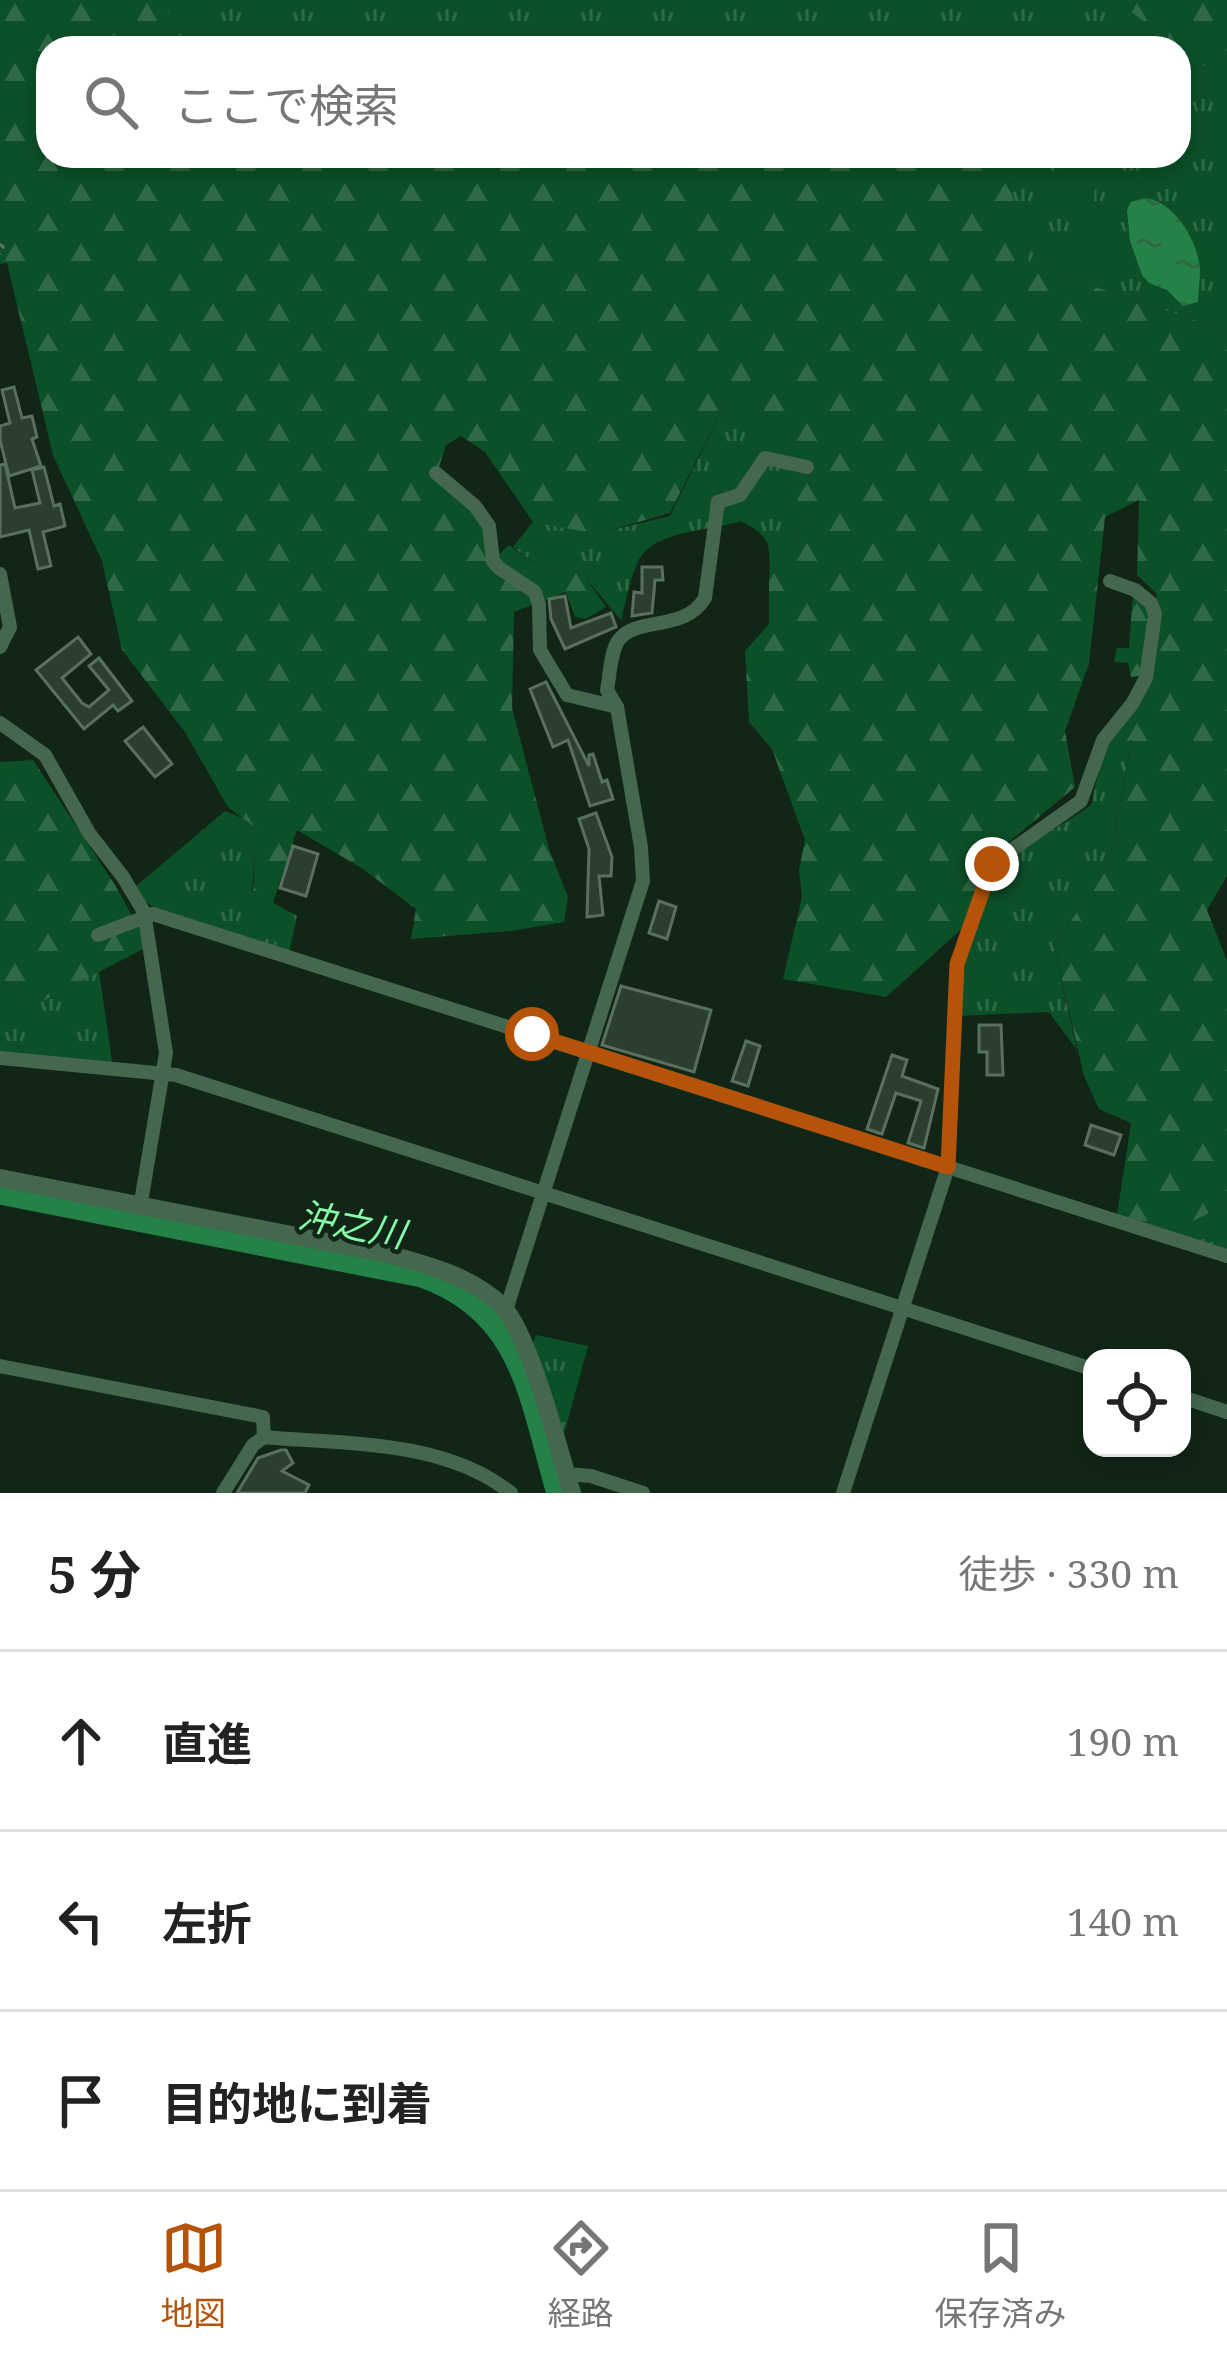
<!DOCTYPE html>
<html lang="ja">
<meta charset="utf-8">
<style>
:root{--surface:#fff;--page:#f6f6f6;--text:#222;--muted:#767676;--line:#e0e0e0;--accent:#b45309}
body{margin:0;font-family:"Noto Serif","Noto Sans JP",serif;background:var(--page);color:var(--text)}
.controls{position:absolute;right:36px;bottom:36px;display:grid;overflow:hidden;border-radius:24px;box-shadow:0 6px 18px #0003}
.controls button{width:108px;height:108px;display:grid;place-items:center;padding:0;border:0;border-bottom:3px solid var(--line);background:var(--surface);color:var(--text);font:60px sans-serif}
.stop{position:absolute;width:36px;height:36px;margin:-27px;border:9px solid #b45309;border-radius:50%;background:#fff}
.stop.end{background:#b45309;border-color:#fff;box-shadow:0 3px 12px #0008}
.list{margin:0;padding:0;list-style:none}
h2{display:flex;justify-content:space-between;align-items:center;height:156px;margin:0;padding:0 48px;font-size:51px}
h2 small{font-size:39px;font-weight:400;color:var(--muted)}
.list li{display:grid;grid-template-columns:78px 1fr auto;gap:36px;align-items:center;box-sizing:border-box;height:180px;padding:0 48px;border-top:3px solid var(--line)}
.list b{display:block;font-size:45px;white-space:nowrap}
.list em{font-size:39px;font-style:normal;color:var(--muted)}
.icon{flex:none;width:66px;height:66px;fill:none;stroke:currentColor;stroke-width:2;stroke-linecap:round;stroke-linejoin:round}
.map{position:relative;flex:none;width:1227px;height:1493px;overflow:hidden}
.search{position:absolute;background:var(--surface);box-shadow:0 6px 18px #0003;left:36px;right:36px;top:36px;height:132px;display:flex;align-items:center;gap:30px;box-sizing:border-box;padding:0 42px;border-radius:36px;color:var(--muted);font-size:45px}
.sheet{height:696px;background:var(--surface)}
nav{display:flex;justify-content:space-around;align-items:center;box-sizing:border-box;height:168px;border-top:3px solid var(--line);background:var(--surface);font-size:33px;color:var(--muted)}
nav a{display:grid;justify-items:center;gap:6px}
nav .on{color:var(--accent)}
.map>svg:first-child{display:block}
.grass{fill:url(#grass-tufts)}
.forest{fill:url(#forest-firs)}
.park{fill:#0c5028}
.water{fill:url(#water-ripples)}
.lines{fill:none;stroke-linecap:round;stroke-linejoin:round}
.river{stroke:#248147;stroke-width:27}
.building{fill:#2a3f2f;stroke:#59705e;stroke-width:3}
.path{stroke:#637467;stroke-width:3;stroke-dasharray:6 9;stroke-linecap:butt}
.minor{stroke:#45674e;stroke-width:14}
.tertiary{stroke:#45674e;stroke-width:18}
.route{stroke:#b45309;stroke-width:15}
.labels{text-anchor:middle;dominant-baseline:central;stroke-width:9;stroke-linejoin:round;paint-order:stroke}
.water-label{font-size:36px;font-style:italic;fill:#87faaa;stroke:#112617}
</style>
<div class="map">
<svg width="1227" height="1493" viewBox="0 0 1227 1493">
<defs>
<pattern id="grass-tufts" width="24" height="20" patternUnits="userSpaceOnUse" patternTransform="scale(3)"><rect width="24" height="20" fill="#0c5028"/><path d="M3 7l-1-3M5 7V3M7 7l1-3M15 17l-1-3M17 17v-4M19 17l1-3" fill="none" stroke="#2f6946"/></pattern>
<pattern id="forest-firs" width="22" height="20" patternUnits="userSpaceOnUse" patternTransform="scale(3)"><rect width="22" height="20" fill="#0c5028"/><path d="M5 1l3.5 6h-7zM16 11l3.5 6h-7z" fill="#2f6946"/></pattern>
<pattern id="water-ripples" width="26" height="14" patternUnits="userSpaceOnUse" patternTransform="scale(3)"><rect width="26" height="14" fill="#248147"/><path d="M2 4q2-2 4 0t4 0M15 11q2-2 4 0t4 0" fill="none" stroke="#316644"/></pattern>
</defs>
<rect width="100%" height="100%" fill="#112617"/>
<!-- grass -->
<g class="grass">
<polygon points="158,0 1227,0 1227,331 1029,265 1002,156 1179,156 1179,48 193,48"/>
<path d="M726,402l62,37 15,87 -34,53c2,-33 2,-44 -29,-58 -31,11 -89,8 -103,43 -8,17 -11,38 -16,56l-39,-46 -37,-3 -32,-24 20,-25 66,11 71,-17z"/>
<path d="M1132,739l-24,129 -54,77 23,105 -28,-38 -93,4c8,-53 17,-120 57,-157 18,-18 55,-37 78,-54l13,-57z"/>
<polygon points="225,811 257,824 252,891 297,916 289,953 158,910 143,900 135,887"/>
<polygon points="99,971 113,1068 0,1053 0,982 43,1001"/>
<polygon points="1227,1204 1227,1255 1163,1236"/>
<polygon points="536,1335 588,1346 560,1449 532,1345"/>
</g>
<!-- forest -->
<g class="forest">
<polygon points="0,0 159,0 193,48 48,48 48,156 1002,156 1030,265 1227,331 1227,876 1207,910 1227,961 1227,1204 1163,1236 1116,1222 1131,1123 1099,1109 1084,1076 1054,945 1108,868 1132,740 1104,748 1140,676 1131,677 1128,663 1114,662 1117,648 1129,648 1133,593 1150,613 1160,611 1156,593 1137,575 1139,500 1105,517 1089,664 1065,731 1075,787 986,861 965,926 886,997 783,979 802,897 799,870 805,840 772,749 749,722 745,651 769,624 769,579 803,526 785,442 726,402 670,513 597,534 533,522 485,452 461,436 446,445 438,470 480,514 494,559 509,545 545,571 582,573 606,607 586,619 575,617 566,592 514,612 512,708 549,849 568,897 564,922 511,931 411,939 416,909 363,869 297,830 273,903 253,894 256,828 228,807 185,732 122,650 102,561 53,455 7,263 0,264"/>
<polygon points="1115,0 1227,0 1227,83"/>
<polygon points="33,760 115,885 149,946 43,1001 0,982 0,762"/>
</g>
<!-- park -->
<g class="park">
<polygon points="267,17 283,24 287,32 284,48 238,48 241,27 253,18"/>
<path d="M1072,163l13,8 10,13 -1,18 -7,6 -27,-3 -11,-13c-1,-15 8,-28 23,-29z"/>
<circle cx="1089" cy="251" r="23"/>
</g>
<!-- water -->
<path class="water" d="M1145,198c30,3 55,46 55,74 0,10 -2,20 -2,30l-15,4 -16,-16 -18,-7 -7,-8 -12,-34 -3,-31 4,-8z"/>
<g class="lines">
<!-- river -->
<path class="river" d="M0,1191l422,83c104,36 110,125 138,219"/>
</g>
<!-- building -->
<g class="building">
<polygon points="14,387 22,418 32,416 37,437 32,439 41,466 9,476 0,440 0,426 10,423 2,390"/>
<polygon points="5,464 15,508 40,503 32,470 44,467 54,506 60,504 65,526 43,532 51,566 38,569 29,530 0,537 0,465"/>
<polygon points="642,567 662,567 663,580 655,580 652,613 632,616 634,592 642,593"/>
<polygon points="565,596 571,628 611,613 616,627 565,649 551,619 549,599"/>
<polygon points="78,637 91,654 62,678 82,703 89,707 109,690 89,666 99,658 132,701 118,711 113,705 84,729 36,670"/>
<polygon points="546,682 589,766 589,755 593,754 602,782 607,780 613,799 590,806 568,740 553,747 530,689"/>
<polygon points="143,727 172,764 155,777 125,741"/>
<polygon points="596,813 612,857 611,876 599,876 603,915 587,917 589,849 579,819"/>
<polygon points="293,846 318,854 306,896 280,888"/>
<polygon points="659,901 676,907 667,939 649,933"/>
<polygon points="621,986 711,1010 694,1072 602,1045"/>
<polygon points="979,1025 1001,1025 1003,1075 987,1075 987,1052 979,1052"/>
<polygon points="746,1041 760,1046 748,1086 732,1081"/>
<polygon points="892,1055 907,1060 902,1076 938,1089 924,1148 908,1143 921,1101 896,1093 882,1134 867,1129"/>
<polygon points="1091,1125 1121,1135 1114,1155 1085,1145"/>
<polygon points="281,1450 286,1450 293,1463 282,1471 309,1485 305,1493 237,1493 258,1458"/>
</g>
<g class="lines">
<!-- path -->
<polyline class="path" points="0,244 6,250 0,254"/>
<!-- minor -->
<g class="minor">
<polyline points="436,473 475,506 489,526 493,561 499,568 535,592 539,605 540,650 567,695 617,707"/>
<polyline points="0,574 10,627 0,647"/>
<polyline points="0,723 45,755 89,833 123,877 144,912 166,1053 140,1208"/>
<polyline points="98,935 153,914 1227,1256"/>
<polyline points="0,1058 176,1075 1092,1369"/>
<path d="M506,1310l137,-429 -2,-34 -24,-140 -10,-17c3,-15 3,-36 11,-49 18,-26 66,-8 87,-43l13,-96 22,-7 25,-37 42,9"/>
<polyline points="0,1366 263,1417 264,1437"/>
<polyline points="1182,1397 1227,1412"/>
<polyline points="566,1474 591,1476 643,1493"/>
<path d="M223,1493l30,-48 11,-8c83,8 179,2 247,56"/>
<polyline points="843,1493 948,1167 957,964 992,864 1081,801 1103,740 1132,704 1146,678 1155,614 1151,603 1135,590 1110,581"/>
</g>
<!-- tertiary -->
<path class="tertiary" d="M0,1178l383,75c39,10 90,23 120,54 27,29 56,144 69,186"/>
</g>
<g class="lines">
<!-- route -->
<polyline class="route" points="532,1034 948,1167 957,964 992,864"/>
</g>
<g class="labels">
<!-- water labels -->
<g class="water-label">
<text transform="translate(352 1224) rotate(11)">沖之川</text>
</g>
</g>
</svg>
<div class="controls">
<button><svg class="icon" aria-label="locate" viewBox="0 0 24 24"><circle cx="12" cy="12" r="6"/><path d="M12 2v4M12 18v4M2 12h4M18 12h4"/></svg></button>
</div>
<div class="stop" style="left:532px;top:1034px"></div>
<div class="stop end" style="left:992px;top:864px"></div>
<div class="search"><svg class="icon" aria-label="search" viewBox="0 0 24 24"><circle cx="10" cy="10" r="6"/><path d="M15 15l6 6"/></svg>ここで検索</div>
</div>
<section class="sheet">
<h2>5 分<small>徒歩 · 330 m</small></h2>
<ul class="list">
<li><svg class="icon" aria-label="ahead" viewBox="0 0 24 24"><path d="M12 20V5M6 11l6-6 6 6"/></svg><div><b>直進</b></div><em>190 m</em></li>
<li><svg class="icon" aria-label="left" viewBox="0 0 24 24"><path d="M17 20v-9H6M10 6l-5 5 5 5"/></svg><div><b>左折</b></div><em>140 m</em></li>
<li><svg class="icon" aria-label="arrive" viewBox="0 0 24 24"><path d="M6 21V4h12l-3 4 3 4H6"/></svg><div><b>目的地に到着</b></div></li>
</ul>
</section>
<nav>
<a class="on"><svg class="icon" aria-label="map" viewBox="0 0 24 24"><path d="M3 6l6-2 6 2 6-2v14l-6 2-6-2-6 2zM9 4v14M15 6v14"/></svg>地図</a>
<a><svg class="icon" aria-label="directions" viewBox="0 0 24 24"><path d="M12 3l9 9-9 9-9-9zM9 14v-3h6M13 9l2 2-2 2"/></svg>経路</a>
<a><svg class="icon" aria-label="saved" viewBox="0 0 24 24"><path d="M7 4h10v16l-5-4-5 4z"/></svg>保存済み</a>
</nav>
